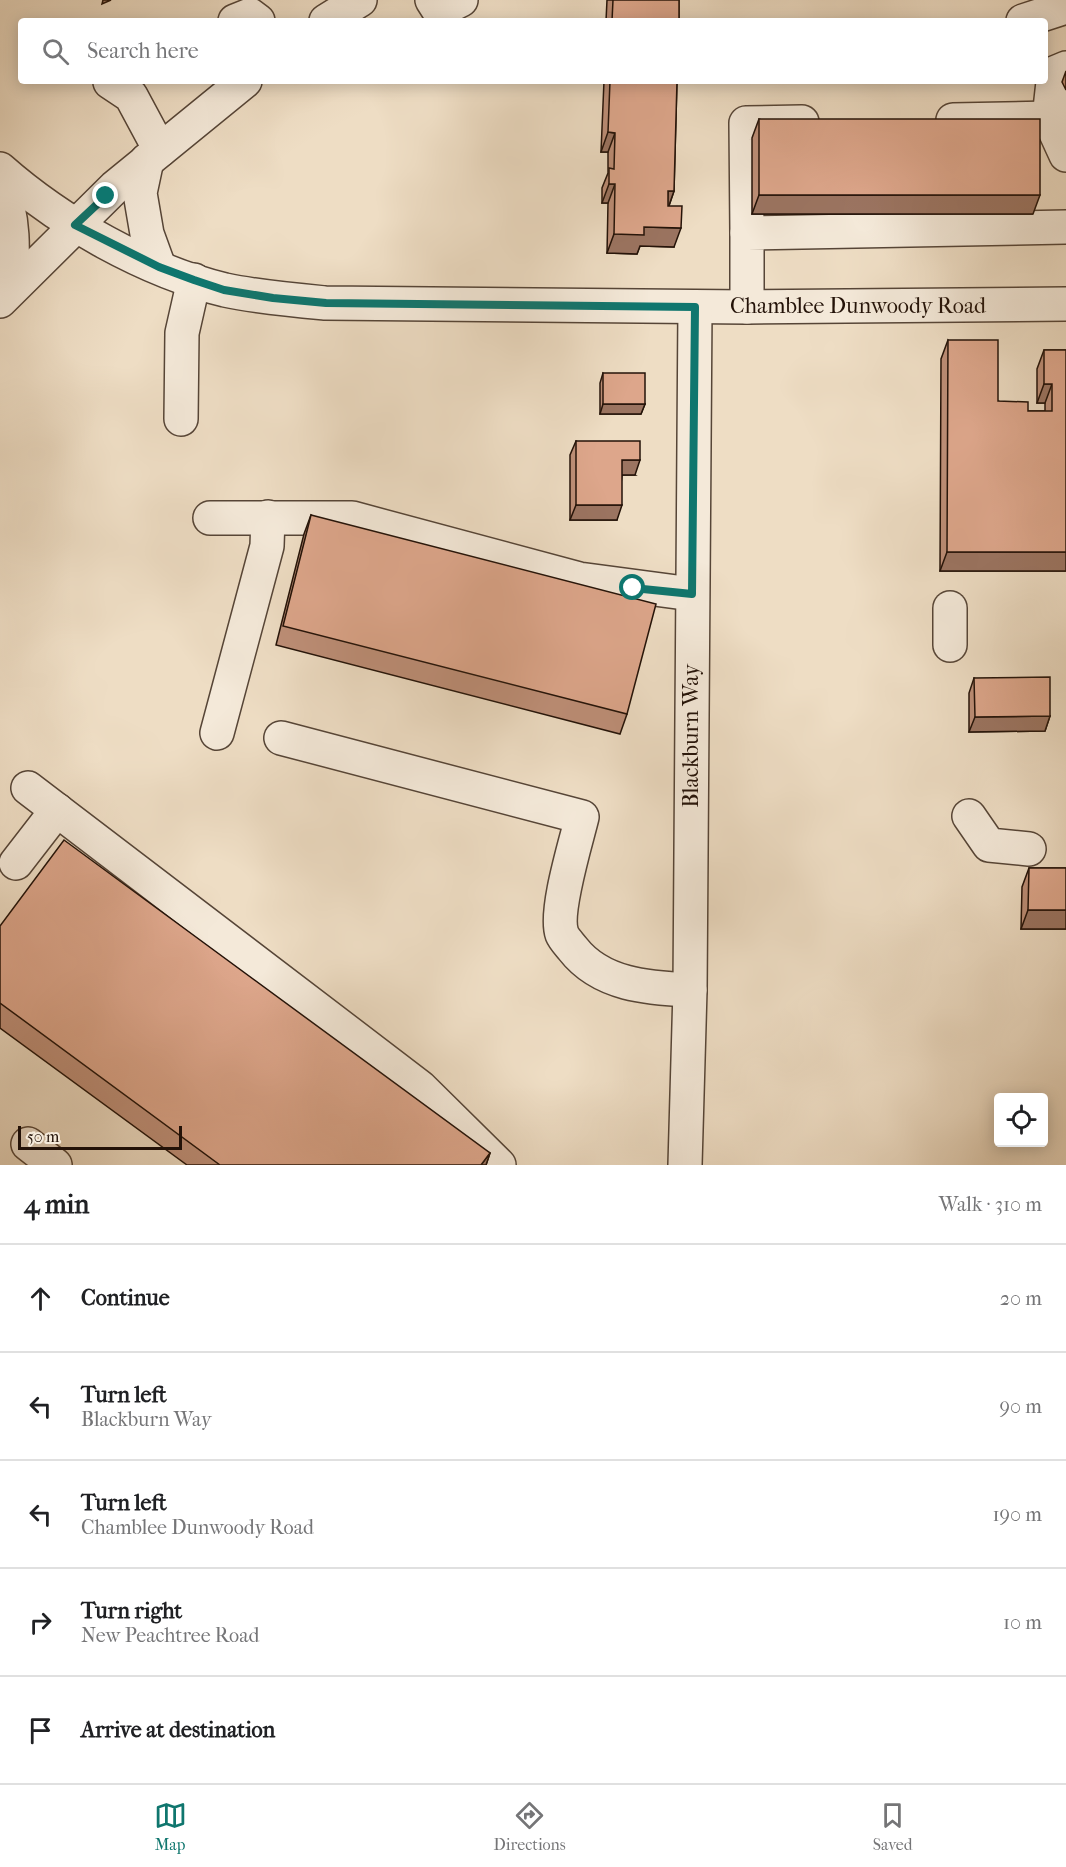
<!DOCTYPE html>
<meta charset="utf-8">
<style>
:root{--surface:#fff;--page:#f6f6f6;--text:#202124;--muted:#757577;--line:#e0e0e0;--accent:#0f766e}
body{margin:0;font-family:"IM FELL French Canon",serif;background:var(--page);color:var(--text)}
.controls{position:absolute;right:18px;bottom:18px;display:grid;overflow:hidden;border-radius:6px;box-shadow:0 3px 15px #0003}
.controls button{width:54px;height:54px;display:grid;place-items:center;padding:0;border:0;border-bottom:2px solid var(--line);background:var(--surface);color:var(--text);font:30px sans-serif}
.scale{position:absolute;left:18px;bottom:15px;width:164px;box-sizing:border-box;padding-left:6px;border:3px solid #231208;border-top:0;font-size:16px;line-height:21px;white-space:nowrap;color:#231208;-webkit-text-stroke:4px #f4e9d9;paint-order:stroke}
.stop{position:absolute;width:18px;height:18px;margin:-14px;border:4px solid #0f766e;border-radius:50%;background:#fff}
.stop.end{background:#0f766e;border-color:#fff;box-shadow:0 2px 6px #0008}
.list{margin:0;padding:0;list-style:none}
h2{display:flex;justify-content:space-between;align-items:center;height:78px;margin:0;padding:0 24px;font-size:26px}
h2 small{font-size:20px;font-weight:400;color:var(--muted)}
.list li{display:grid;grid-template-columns:39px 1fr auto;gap:18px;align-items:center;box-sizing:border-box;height:108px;padding:0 24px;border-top:2px solid var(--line)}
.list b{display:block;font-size:22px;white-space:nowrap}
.list p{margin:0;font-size:20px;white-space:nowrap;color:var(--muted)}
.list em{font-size:20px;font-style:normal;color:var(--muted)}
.icon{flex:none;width:33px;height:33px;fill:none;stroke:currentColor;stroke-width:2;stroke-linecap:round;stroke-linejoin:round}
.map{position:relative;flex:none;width:1066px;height:1165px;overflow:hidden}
.search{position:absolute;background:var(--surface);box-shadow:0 3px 15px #0003;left:18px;right:18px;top:18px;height:66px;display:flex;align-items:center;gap:15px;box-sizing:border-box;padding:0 21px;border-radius:6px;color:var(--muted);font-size:22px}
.sheet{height:618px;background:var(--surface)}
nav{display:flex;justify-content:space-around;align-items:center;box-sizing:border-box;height:84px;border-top:2px solid var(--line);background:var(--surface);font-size:16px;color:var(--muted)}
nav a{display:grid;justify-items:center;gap:3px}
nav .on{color:var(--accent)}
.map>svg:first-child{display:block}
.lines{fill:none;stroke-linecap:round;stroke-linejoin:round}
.minor-casing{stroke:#564537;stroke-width:36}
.minor{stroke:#f4e9d9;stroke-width:33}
.wall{fill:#be8f78;stroke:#231208;stroke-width:1.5}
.shaded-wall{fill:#9b7461;stroke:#231208;stroke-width:1.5}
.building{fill:#dda68b;stroke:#231208;stroke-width:1.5}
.route{stroke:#0f766e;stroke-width:8}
.labels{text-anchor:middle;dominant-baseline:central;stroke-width:6;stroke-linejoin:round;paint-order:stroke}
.street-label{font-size:22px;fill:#231208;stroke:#f4e9d9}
</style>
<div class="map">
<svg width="1066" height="1165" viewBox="0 0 1066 1165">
<rect width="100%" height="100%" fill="#eeddc4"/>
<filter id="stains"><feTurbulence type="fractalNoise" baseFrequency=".00333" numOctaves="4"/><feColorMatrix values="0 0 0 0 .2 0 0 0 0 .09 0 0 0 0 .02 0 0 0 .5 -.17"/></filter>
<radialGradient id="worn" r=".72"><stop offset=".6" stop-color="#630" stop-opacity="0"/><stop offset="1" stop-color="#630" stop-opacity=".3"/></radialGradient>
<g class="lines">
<!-- minor casing -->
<g class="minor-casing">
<g id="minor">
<polyline points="432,0 439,11 461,0"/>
<polyline points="235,21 250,15 258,21"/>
<polyline points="326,21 360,0"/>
<polyline points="1023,21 1066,7"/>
<polyline points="110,82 131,96 160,150"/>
<polyline points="1049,118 1054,73 1066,68"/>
<polyline points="953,120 1049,118 1066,155"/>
<polyline points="147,160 140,193 147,234 159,267"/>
<path d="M0,169c60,53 146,102 225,121 33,7 67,10 100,13l422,4 319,-3"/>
<path d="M0,183c15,34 13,69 11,106"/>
<polyline points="747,233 746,123 802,122"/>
<polyline points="0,301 115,187 245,81"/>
<polyline points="747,307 747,233 1066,227"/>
<polyline points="181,419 182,333 194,280"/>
<polyline points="210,518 352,518 579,579 692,594"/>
<polyline points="950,608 950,645"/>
<polyline points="217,733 267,546 268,517"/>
<path d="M281,738l301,79c-6,25 -28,95 -20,117 2,5 8,11 11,15 28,36 75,39 117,41"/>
<polyline points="28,788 420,1087 499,1165"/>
<polyline points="969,816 989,845 1029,849"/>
<polyline points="16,863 57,810"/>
<polyline points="28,1144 55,1165"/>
<polyline points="685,1165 690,990 695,307"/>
</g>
</g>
<!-- minor -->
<use href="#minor" class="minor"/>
</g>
<!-- wall -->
<g class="wall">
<polygon points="607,0 679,0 679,21 606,21"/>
<polygon points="1066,71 1066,90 1062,82"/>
<polygon points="604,81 677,81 674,191 669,206 674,247 640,246 637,254 607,253 608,203 602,203 602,188 608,173 608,152 601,152"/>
<polygon points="759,119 1033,214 752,214 752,138"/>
<polygon points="948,340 998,401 1028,411 1045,411 1045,403 1037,403 1037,369 1044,350 1066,350 1066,571 940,571 941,359"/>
<polygon points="603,373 645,404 641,414 600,414 600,383"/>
<polygon points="576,441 635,475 622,475 617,520 570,520 570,455"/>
<polygon points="311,515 627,714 620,734 276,645 304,534"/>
<polygon points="974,678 1050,716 1045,731 969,732 969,693"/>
<polygon points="1029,868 1066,868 1066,929 1021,929 1022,887"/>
<polygon points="0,926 490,1153 486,1165 187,1165 0,1028"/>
</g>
<!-- shaded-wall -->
<g class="shaded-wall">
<polygon points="103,0 111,0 102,4"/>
<polygon points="608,132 615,133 608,152 601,152"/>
<polygon points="609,184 615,184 608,203 602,203"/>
<polygon points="668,191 674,191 667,211"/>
<polygon points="759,195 1040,195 1033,214 752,214"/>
<polygon points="644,227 681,228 674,247 640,246 637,254 607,253 614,234"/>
<polygon points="1044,384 1052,384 1045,403 1037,403"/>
<polygon points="603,404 645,404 641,414 600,414"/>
<polygon points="622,460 640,460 635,475 617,475"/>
<polygon points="576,505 622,505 617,520 570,520"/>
<polygon points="947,552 1066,552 1066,571 940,571"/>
<polygon points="1050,716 1045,731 969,732 975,717"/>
<polygon points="1028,910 1066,910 1066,929 1021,929"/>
<polygon points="490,1153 486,1165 481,1165"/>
</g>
<!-- building -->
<g class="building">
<polygon points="613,0 679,0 679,21 612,21"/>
<polygon points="610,81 677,81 674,191 668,191 668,206 682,206 681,228 644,227 644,235 614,234 615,184 609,184 609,168 614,169 615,133 608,132"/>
<rect x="759" y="119" width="281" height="76"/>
<polygon points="948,340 998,340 998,401 1028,402 1028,411 1052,411 1052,384 1044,384 1044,350 1066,350 1066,552 947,552"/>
<rect x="603" y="373" width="42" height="31"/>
<polygon points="576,441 640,441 640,460 622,460 622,505 576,505"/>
<polygon points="311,515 656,604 627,714 283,626"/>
<polygon points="1050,677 1050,716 975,717 974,678"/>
<polygon points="64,840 490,1153 481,1165 220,1165 0,1003 0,926"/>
<polygon points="1029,868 1066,868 1066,910 1028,910"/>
</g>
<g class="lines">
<!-- route -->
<polyline class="route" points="106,196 75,225 159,267 194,280 224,290 273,298 326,303 695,307 692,594 633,588"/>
</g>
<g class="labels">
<!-- street labels -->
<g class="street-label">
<text x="858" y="306">Chamblee Dunwoody Road</text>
<text transform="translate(691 736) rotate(-90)">Blackburn Way</text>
</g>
</g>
<rect width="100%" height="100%" filter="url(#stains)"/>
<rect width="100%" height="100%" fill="url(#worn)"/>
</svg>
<div class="controls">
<button><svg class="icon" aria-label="locate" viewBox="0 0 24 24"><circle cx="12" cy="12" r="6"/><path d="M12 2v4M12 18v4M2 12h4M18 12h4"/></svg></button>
</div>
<div class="scale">50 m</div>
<div class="stop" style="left:633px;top:588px"></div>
<div class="stop end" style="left:106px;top:196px"></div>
<div class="search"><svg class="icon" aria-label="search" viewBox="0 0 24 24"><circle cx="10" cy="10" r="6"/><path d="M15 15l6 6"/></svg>Search here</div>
</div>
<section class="sheet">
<h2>4 min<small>Walk · 310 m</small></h2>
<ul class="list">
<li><svg class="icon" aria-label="ahead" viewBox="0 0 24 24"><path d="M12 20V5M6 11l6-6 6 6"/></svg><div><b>Continue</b></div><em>20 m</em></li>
<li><svg class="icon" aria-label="left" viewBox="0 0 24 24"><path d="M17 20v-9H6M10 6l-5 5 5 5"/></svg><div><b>Turn left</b><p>Blackburn Way</p></div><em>90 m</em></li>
<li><svg class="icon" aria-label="left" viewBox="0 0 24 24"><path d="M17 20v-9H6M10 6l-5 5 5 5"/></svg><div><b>Turn left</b><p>Chamblee Dunwoody Road</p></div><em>190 m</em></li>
<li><svg class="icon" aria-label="right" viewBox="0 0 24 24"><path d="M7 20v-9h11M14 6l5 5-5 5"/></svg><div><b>Turn right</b><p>New Peachtree Road</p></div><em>10 m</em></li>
<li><svg class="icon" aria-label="arrive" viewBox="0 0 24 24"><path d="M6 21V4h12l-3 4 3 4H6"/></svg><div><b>Arrive at destination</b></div></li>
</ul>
</section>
<nav>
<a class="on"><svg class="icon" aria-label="map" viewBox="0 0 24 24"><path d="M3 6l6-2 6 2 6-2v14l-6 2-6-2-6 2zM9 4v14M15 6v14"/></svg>Map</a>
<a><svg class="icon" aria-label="directions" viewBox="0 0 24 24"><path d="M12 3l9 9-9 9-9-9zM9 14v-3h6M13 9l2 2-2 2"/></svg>Directions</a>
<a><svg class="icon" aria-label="saved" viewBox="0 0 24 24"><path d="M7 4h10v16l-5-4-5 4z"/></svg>Saved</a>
</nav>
